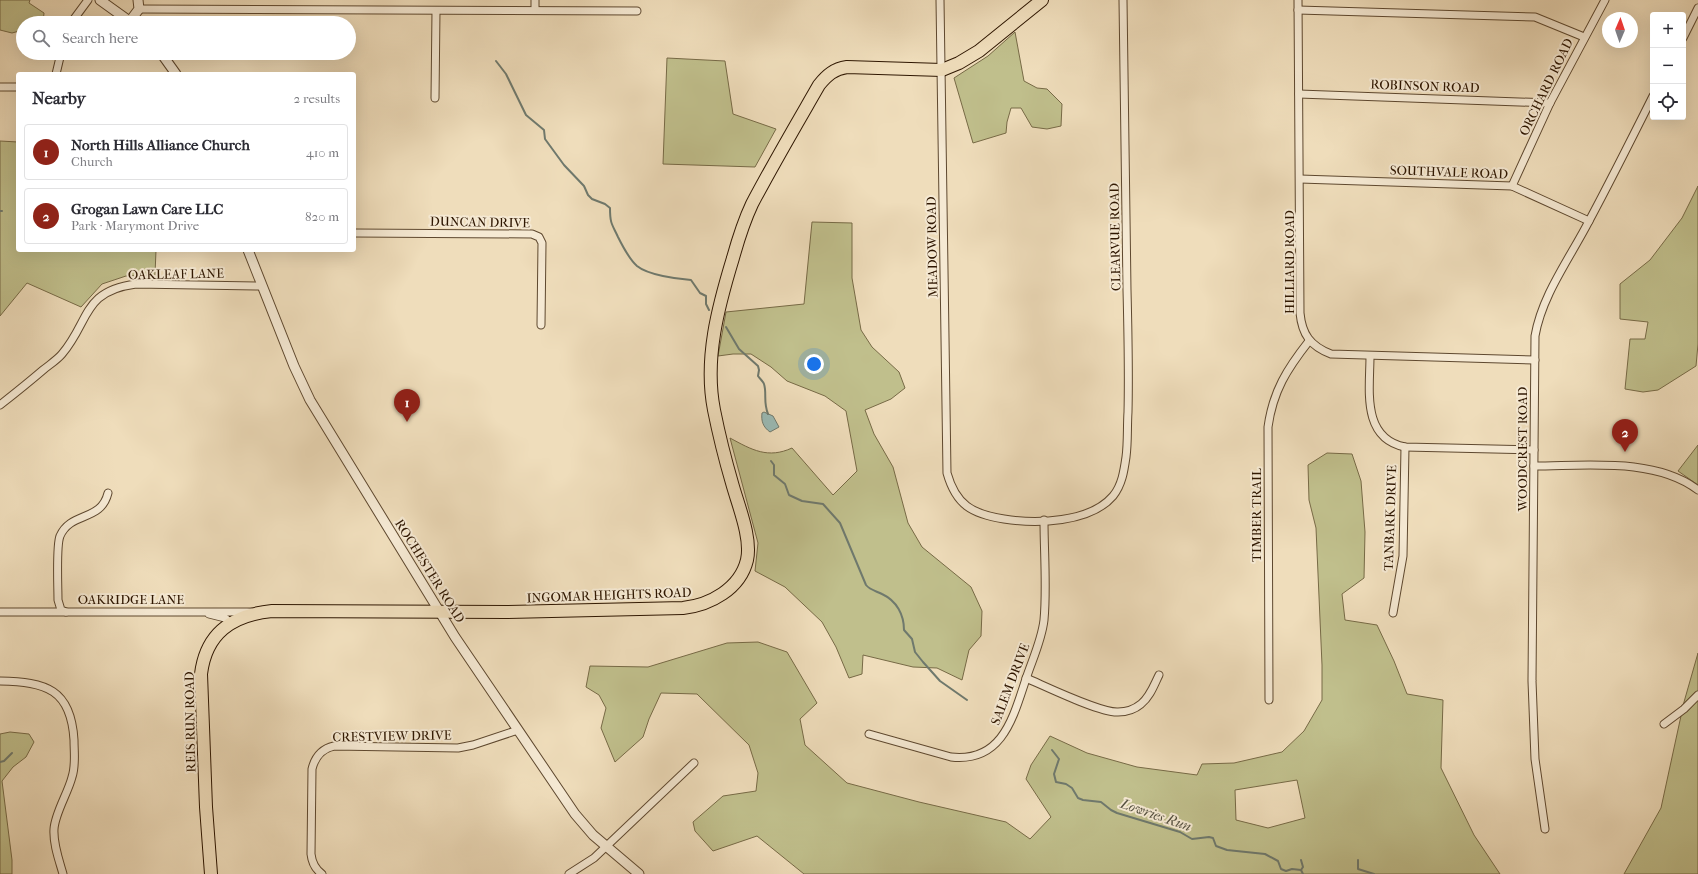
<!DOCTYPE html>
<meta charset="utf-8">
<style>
:root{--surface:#fff;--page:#f2f2f3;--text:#2b2b33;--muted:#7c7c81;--line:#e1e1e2;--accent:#8f2418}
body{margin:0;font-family:"IM FELL French Canon",serif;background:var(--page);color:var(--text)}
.controls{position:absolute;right:12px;top:12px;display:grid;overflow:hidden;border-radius:4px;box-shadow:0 4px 16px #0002}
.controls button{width:36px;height:36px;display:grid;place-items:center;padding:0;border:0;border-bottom:1px solid var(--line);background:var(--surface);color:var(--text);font:20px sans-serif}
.compass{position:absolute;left:1602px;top:12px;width:36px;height:36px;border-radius:50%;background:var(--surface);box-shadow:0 4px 16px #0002;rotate:2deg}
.you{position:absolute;left:814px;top:364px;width:14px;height:14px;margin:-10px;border:3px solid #fff;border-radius:50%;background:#1a73e8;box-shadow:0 0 0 6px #1a73e833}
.badge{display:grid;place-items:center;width:26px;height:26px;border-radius:50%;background:var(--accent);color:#fff;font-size:13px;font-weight:700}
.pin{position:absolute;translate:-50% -33px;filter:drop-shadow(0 1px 2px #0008)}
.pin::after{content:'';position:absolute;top:21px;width:14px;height:12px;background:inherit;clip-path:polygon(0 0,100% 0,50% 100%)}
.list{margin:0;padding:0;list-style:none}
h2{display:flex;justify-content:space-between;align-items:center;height:52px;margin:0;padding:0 16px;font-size:17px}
h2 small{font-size:13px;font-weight:400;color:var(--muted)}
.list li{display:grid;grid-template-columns:26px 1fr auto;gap:12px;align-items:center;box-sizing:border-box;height:56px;margin:0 8px 8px;padding:0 8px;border:1px solid var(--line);border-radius:4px}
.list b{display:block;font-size:15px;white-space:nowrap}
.list p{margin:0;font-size:13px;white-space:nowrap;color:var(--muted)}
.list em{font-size:13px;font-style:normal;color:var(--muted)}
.icon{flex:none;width:22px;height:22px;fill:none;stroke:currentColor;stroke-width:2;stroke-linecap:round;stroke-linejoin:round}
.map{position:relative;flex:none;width:1698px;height:874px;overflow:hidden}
.search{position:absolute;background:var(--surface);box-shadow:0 4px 16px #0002;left:16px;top:16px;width:340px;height:44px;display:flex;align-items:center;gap:10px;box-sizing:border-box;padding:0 14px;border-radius:22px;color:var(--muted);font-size:15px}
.panel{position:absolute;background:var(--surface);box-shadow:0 4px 16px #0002;left:16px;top:72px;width:340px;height:180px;border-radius:4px}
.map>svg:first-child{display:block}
.green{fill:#c0bf8c;stroke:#776a46;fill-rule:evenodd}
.water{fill:#9abbb6;stroke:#6f796d}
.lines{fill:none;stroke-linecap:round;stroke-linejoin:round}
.stream{stroke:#6f796d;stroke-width:2}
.minor-casing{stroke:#5e482f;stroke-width:9}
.tertiary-casing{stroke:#5e482f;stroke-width:11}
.primary-casing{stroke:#2e1600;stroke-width:14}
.minor{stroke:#f5e9d3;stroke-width:7}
.tertiary{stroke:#f5e9d3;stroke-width:9}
.primary{stroke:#efddbb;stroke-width:12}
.labels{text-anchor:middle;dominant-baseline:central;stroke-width:4;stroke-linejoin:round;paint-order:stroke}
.street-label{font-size:13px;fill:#2e1600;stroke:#f5e9d3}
.water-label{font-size:14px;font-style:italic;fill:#545040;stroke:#f5e9d3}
</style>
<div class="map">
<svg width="1698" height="874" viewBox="0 0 1698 874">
<rect width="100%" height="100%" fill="#efddbb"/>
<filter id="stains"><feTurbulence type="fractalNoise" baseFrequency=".005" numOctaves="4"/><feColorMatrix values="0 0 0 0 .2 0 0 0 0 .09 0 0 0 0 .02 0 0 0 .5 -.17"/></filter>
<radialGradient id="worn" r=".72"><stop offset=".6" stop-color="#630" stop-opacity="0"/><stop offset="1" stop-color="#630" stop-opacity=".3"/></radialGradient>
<!-- green -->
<g class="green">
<polygon points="0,0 30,0 29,3 44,13 43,23 23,23 23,30 12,33 0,30"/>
<polygon points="1015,32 1024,81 1037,88 1047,89 1062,104 1061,126 1047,129 1032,127 1021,108 1011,108 1007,122 1006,133 973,143 954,78 988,56"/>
<polygon points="667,58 725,61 733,114 776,129 755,167 663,164"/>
<polygon points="0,141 18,142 18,250 156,250 155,275 126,276 102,284 81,307 27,283 0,316"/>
<polygon points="1698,186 1698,344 1696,366 1658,390 1643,392 1625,389 1630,339 1645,339 1648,322 1620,319 1620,284 1650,260 1682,218"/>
<path d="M812,222l40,1v55l9,52 11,17 27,25 6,16 -14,11 -26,11 9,24 19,33 15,56 14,24 49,40 11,24 -1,25 -12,14 -7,30 -25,-12 -24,-1 -50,-12 -1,19 -13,4 -13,-31 -14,-25 -37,-35 -30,-16 3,-28 -28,-105c22,12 38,21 62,10l41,47 24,-24 -11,-60 -21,-15 -38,-15 -16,-14 -20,-13h-18l-15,2 8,-44 78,-8z"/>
<polygon points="1698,445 1698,485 1678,471"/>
<path d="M1327,453l25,1 9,27 4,51 -1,46 -22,16 3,26 32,5 17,36 13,33 36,6 -2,68 33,67 26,39h-696l-47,-38 -44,15 -18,-20 -2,-9 30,-26 33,-5 2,-18 -9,-28 -52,-51 -36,-1 -12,26 -6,18 -28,25 -14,-34 5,-20 -7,-13 -13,-8 4,-21 58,1 79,-24 31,-1 29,10 30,51 -17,16 5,26 42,38 72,19 87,20 24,17 21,-22 -25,-38 5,-14 19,-29 37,17 50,14 60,8 5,-11 32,-1 48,-11 22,-21 18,-31v-35l-6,-137 -7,-28 -1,-35zM1297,780l8,38 -37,10 -32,-8 -1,-30z"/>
<polygon points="1698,653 1698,874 1624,874 1661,808 1684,702"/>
<polygon points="10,732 29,734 34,742 26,757 13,767 2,781 12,860 12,874 0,874 0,734"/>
</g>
<!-- water -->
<path class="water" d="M764,412l9,4 6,11 -9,5c-7,-5 -9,-11 -8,-19z"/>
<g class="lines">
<!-- stream -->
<g class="stream">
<path d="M496,61l10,13 20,41 18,15 1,9 19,26 20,21 4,9 4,4 13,5 5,4c0,16 2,16 8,29 5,10 11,22 19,29 11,9 40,13 54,14l9,13 6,3v8l3,6"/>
<polyline points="0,211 2,211"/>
<path d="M726,327l13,22 19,17 1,4 -1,6c2,3 5,5 6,8 3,9 -1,18 4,30"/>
<path d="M771,461l3,4v10l11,9 4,11 13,6 21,3 17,19 26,62c4,5 10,6 16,9 15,7 22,21 22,36l8,9 3,13 8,10 17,19 27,19"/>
<polyline points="1052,750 1059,759 1054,774 1056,782 1066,784 1072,788 1078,798 1083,800 1101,802 1111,810 1117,813 1180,832 1192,839 1209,837 1213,838 1216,846 1227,850 1265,854 1278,861 1281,869 1286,871 1292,869 1301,870"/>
<polyline points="0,762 4,761 12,753"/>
<polyline points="1301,860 1303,867 1301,870"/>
<polyline points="1358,860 1358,869 1374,874"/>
<polyline points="1301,870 1303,874"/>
</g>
<!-- minor casing -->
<g class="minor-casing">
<g id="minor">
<polyline points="535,0 535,9"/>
<path d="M940,0l7,473c9,32 25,41 57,46 32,5 86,4 109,-23 9,-11 11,-25 13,-39 2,-15 1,-30 2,-45 1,-41 0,-82 -1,-122 -1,-97 -3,-193 -4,-290"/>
<path d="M1298,0l2,313c2,21 10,33 31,41l204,6"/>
<polyline points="139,9 637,11"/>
<polyline points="1298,10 1535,17 1584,37"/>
<polyline points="71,23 88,0"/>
<polyline points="1683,38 1698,8"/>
<polyline points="56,74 61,53"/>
<polyline points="0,87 18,87"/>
<polyline points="1299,94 1550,103"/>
<polyline points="435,98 436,11"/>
<polyline points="1300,179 1512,186 1589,221"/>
<polyline points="1512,186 1550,103 1605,0"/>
<polyline points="354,233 532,234 539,237 542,243 541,325"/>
<path d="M1370,356c0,33 -9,82 35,91l129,3"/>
<path d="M0,405c14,-11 29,-23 43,-35 6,-5 14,-10 19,-16 28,-33 20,-63 74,-70l125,2"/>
<path d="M1534,466c51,0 121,-9 164,24"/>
<path d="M108,493c-7,29 -37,18 -48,43 -4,10 -2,51 -2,64l3,10 5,2h185"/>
<polyline points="0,612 66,612"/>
<polyline points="1393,613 1403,556 1405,447"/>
<polyline points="209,614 225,618 230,622"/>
<path d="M1026,678c19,8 74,35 92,34 8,0 17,-3 23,-8 9,-7 13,-19 18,-29"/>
<path d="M0,681c46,1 71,8 74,59 0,13 2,25 -2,37 -4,16 -17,36 -18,52 -1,15 5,31 9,45"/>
<path d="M1269,700l-1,-273c5,-36 19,-58 41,-86"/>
<polyline points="1664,724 1684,709 1698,695"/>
<path d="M869,734l82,23c54,6 63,-44 77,-84 6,-17 14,-35 16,-53 3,-32 0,-67 0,-100"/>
<path d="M1545,829l-10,-70 -3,-78 3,-345c7,-41 35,-78 54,-115 22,-41 43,-83 64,-125"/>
<path d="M322,874c-7,-5 -10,-11 -11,-20l1,-85c3,-12 9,-20 22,-23l124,2 15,-3 45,-15"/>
<polyline points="569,874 594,858 694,763"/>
</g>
</g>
<!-- tertiary casing -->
<g class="tertiary-casing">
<g id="tertiary">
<polyline points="100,0 132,23"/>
<polyline points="130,21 139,9 138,0"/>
<polyline points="161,53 176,74"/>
<polyline points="248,250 294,366 310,400 455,637 575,814 593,835 639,874"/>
</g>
</g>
<!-- primary casing -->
<g class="primary-casing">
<path id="primary" d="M211,874l-5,-67 -5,-133c5,-41 31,-59 71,-63l235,1 176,-4c27,-3 57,-19 64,-48 5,-22 -9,-55 -15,-77 -7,-24 -13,-48 -18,-73 -10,-51 4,-103 19,-152 5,-18 11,-37 19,-54 21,-40 44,-79 67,-119 8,-10 15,-16 28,-18l95,3 17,-7 20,-12 63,-51"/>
</g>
<!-- minor -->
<use href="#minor" class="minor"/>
<!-- tertiary -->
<use href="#tertiary" class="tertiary"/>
<!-- primary -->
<use href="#primary" class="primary"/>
</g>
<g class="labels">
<!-- street labels -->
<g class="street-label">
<text transform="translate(1425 86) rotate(2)">ROBINSON ROAD</text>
<text transform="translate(1546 87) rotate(-64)">ORCHARD ROAD</text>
<text transform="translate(1449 172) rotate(2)">SOUTHVALE ROAD</text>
<text transform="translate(480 222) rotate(1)">DUNCAN DRIVE</text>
<text transform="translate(1115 237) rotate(-91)">CLEARVUE ROAD</text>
<text transform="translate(932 247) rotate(-91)">MEADOW ROAD</text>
<text transform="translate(1289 262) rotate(-90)">HILLIARD ROAD</text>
<text transform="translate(176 274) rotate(-1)">OAKLEAF LANE</text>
<text transform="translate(1522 449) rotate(-90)">WOODCREST ROAD</text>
<text transform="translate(1256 515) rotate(-90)">TIMBER TRAIL</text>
<text transform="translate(1390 518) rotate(-88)">TANBARK DRIVE</text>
<text transform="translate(430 571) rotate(58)">ROCHESTER ROAD</text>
<text transform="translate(609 595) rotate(-2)">INGOMAR HEIGHTS ROAD</text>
<text x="131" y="599">OAKRIDGE LANE</text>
<text transform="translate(1010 684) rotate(-69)">SALEM DRIVE</text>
<text transform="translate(190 722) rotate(-91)">REIS RUN ROAD</text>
<text transform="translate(392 736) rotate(-1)">CRESTVIEW DRIVE</text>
</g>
<!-- water labels -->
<g class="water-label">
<text transform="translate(1156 815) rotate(19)">Lowries Run</text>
</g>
</g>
<rect width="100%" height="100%" filter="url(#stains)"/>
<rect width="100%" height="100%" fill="url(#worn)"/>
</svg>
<div class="controls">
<button>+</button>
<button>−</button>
<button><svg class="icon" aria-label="locate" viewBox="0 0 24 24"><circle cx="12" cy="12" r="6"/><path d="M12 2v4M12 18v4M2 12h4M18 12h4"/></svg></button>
</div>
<svg class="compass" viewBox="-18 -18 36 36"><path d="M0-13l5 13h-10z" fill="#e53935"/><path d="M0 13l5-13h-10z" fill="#7c7c81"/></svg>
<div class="you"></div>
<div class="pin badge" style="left:407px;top:422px">1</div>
<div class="pin badge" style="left:1625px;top:452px">2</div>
<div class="search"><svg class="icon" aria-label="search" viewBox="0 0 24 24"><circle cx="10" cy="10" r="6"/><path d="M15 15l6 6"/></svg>Search here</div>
<section class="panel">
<h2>Nearby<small>2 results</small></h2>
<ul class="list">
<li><span class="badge">1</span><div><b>North Hills Alliance Church</b><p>Church</p></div><em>410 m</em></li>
<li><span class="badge">2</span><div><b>Grogan Lawn Care LLC</b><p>Park · Marymont Drive</p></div><em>820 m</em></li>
</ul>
</section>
</div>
